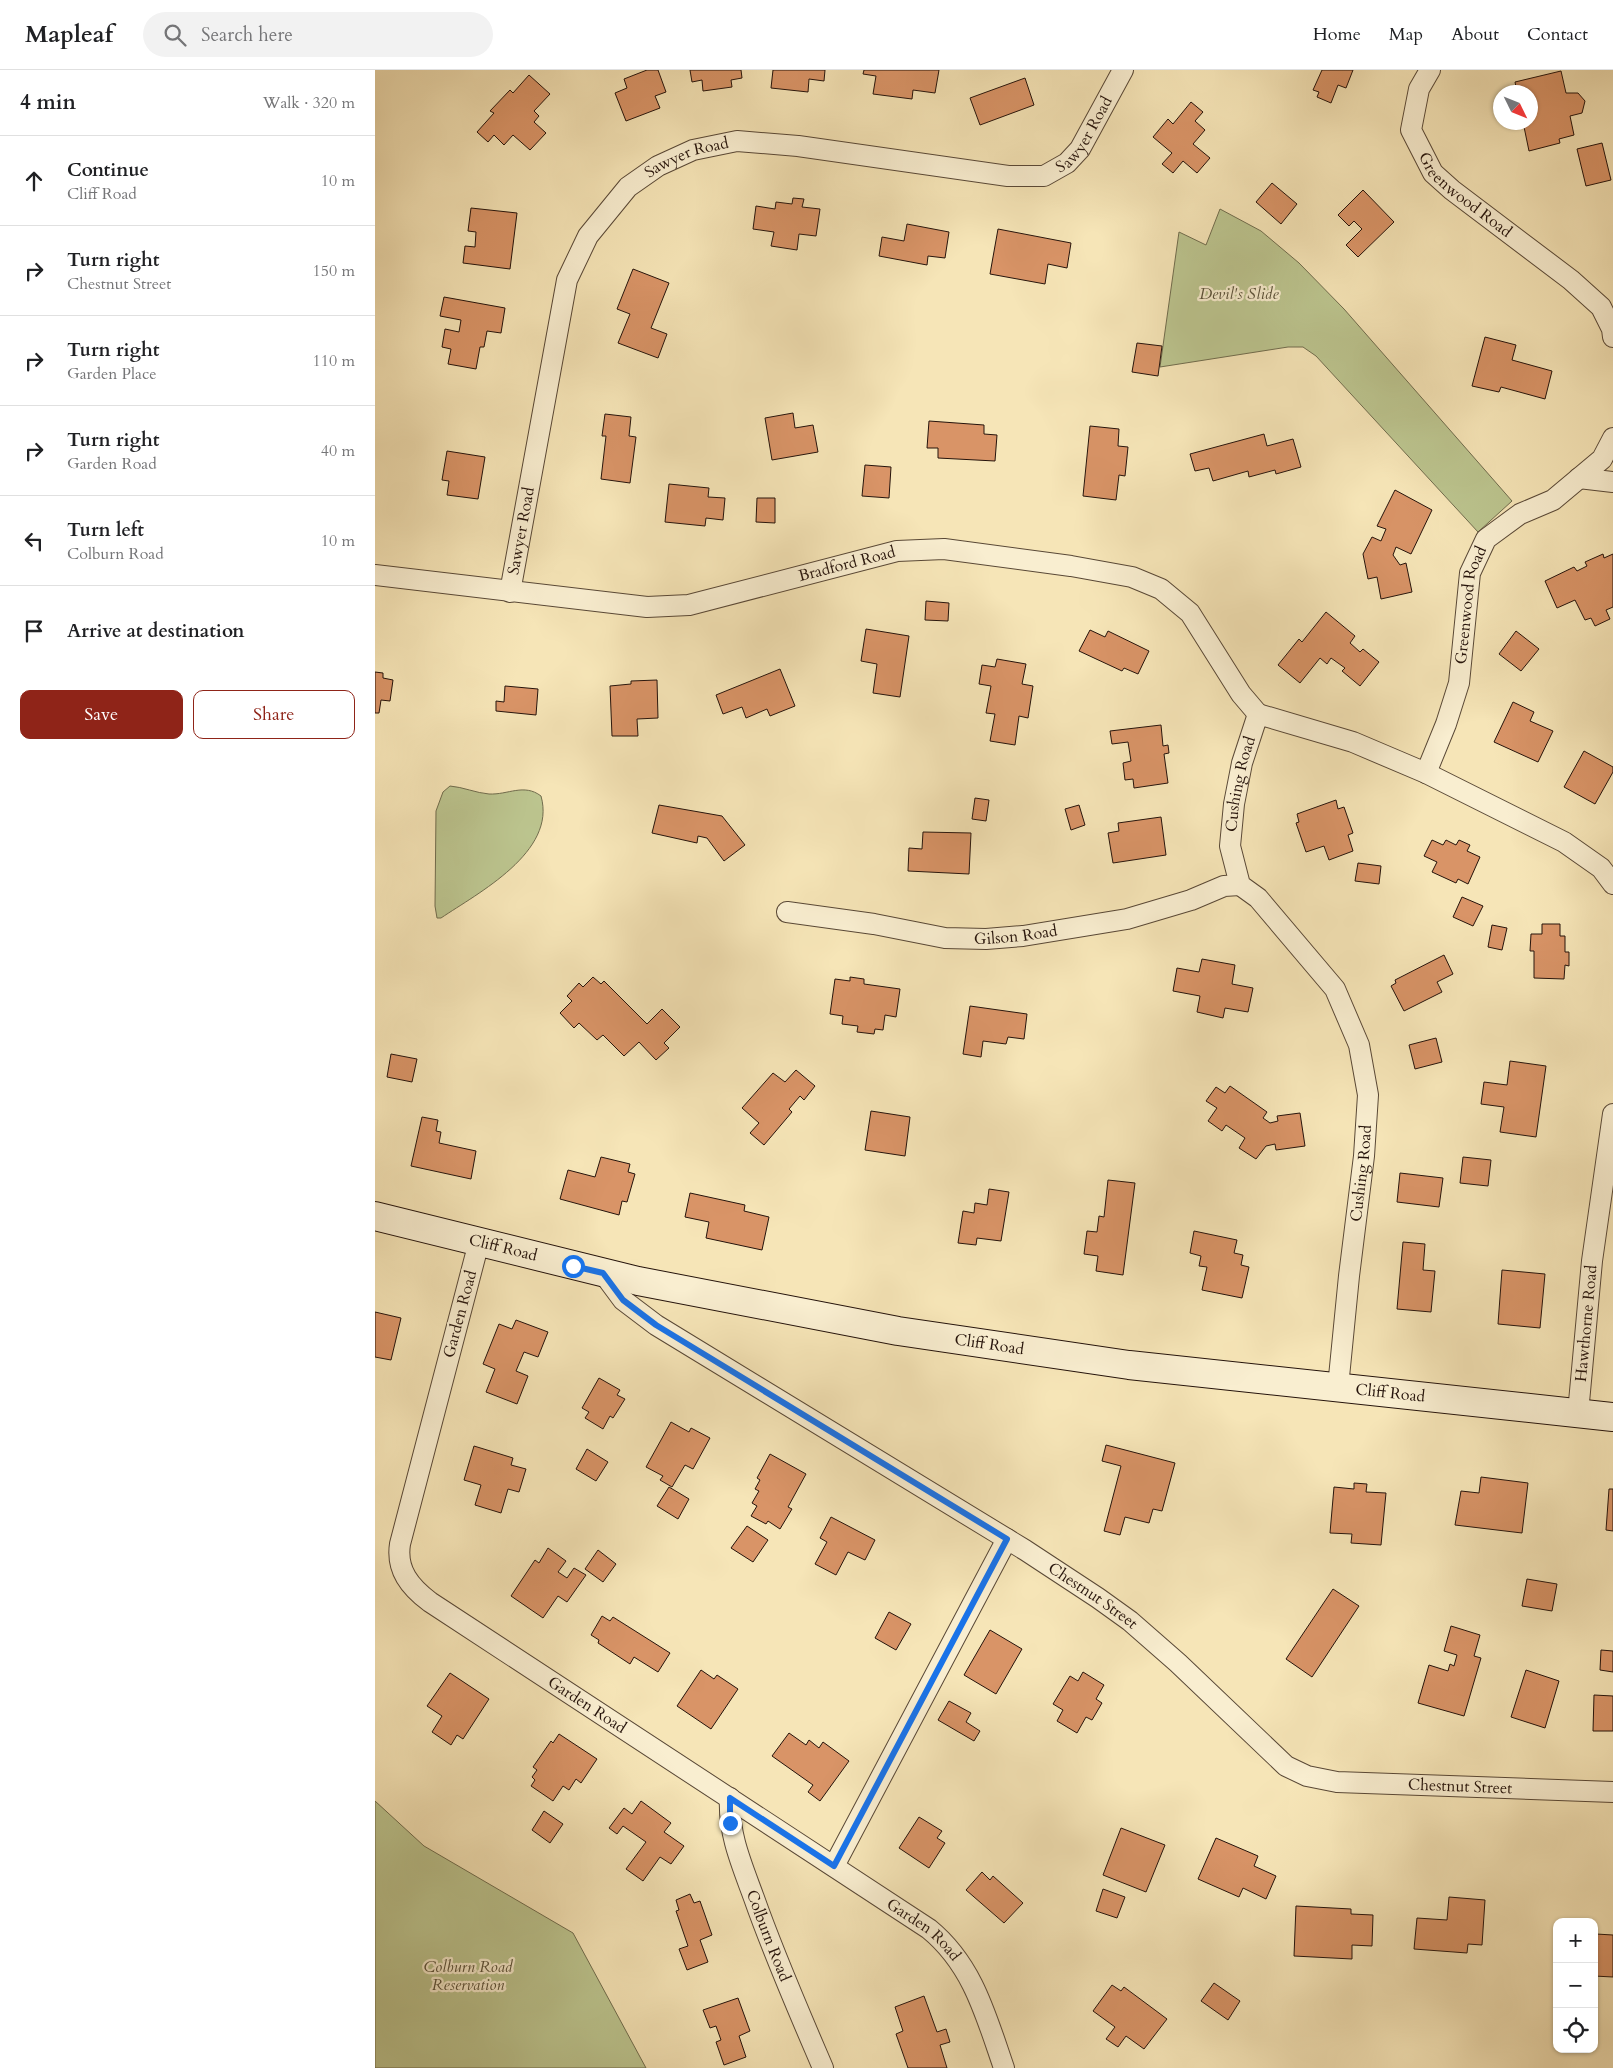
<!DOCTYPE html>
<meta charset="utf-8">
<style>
:root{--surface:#fff;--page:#f2f2f2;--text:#202124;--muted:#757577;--line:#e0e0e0;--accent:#8f2418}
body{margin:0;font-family:Cardo,serif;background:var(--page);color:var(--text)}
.controls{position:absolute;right:15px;bottom:15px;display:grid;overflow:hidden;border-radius:10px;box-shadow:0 1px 4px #0004}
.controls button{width:45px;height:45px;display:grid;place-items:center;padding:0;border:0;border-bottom:1px solid var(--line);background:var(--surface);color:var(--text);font:25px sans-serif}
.compass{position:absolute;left:1118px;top:15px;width:45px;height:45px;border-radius:50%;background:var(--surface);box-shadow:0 1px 4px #0004;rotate:133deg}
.stop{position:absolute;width:15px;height:15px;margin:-11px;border:4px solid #1a73e8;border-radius:50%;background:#fff}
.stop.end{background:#1a73e8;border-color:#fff;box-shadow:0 1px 5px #0008}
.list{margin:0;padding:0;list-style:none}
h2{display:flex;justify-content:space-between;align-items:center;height:65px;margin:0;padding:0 20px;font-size:21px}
h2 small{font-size:16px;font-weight:400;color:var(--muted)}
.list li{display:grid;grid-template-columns:32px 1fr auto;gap:15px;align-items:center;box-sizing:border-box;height:90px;padding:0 20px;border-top:1px solid var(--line)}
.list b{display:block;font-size:19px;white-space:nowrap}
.list p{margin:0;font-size:16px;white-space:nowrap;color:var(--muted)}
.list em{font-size:16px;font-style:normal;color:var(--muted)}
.actions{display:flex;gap:10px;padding:15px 20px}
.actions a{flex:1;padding:11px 0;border:1px solid var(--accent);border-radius:10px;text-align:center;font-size:18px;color:var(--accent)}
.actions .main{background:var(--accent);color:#fff}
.icon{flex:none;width:28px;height:28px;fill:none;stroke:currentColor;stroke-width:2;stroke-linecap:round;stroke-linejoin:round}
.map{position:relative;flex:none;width:1238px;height:1998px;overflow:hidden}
header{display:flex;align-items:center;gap:30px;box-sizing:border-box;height:70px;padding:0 25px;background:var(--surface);border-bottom:1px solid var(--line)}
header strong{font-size:24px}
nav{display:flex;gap:28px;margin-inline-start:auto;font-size:18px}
.search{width:350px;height:45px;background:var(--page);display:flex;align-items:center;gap:12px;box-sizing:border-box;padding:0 18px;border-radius:28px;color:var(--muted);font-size:19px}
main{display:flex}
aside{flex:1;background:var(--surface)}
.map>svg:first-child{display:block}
.green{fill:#bcc58f;stroke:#706c4d}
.building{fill:#d99467;stroke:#25130b}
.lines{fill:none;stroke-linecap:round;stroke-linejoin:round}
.street-casing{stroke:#594836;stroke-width:22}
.secondary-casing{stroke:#25130b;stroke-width:30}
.street{stroke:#f9eed0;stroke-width:20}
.secondary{stroke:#f9eed0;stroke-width:28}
.route{stroke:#1a73e8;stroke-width:6}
.labels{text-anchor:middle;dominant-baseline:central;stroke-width:4.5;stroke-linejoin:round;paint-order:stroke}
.street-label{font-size:16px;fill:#25130b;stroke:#f9eed0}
.park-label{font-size:16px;font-style:italic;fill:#5a5139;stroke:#f9eed0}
</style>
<header>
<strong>Mapleaf</strong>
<div class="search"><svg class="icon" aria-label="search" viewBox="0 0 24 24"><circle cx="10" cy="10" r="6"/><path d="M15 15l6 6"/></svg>Search here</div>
<nav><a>Home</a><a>Map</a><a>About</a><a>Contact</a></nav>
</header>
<main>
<aside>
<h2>4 min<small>Walk · 320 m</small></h2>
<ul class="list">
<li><svg class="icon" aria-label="ahead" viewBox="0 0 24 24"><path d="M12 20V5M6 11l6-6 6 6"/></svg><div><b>Continue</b><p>Cliff Road</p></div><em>10 m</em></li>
<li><svg class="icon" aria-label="right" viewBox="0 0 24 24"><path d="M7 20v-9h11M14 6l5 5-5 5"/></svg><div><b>Turn right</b><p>Chestnut Street</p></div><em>150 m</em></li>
<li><svg class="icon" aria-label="right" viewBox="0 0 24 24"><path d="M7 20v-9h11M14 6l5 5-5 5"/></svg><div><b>Turn right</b><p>Garden Place</p></div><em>110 m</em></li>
<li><svg class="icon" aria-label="right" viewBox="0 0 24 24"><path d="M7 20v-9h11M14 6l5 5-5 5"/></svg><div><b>Turn right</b><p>Garden Road</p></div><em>40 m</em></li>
<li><svg class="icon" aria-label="left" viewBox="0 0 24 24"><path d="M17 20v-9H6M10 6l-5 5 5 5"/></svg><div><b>Turn left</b><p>Colburn Road</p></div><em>10 m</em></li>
<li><svg class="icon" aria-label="arrive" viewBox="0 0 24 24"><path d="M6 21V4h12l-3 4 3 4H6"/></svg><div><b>Arrive at destination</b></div></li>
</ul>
<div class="actions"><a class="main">Save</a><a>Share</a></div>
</aside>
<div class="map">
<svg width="1238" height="1998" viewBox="0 0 1238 1998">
<rect width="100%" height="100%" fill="#f6e5b7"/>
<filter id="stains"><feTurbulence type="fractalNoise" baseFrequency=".004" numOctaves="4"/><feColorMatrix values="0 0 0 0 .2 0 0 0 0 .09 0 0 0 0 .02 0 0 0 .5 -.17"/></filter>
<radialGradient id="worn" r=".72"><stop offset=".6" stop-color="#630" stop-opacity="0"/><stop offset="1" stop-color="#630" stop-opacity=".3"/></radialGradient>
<!-- green -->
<g class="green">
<polygon points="845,139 886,161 924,193 969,239 1137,431 1103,462 941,286 928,277 913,277 785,297 804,162 831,175"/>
<path d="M75,716c13,1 26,7 39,8 19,1 35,-11 52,2 16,56 -63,97 -100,122h-4l-2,-12 1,-95 7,-19z"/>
<polygon points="0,1731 49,1776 198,1863 271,1998 0,1998"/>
</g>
<!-- building -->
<g class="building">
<polygon points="272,0 283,0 291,22 280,26 285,38 251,51 240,23 252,18 249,9"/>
<polygon points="315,0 366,0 367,8 356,10 357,17 328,21 327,10 317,12"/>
<polygon points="398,0 450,0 449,11 434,9 433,22 396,18"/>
<polygon points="489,0 564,0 560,23 538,20 537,29 498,24 501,6 488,4"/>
<polygon points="947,0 978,0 971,18 963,15 956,33 942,27 944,22 938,20"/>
<polygon points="1186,1 1191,23 1203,23 1210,31 1207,43 1195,46 1199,65 1184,69 1185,73 1154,81 1148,52 1156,52 1156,22 1142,22 1140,12"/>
<polygon points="154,5 175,24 159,41 164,46 159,52 171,63 155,80 138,65 129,75 119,65 113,72 102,62 119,43 115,41 135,20 138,23"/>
<polygon points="650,8 659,35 605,55 595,28"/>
<polygon points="816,32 828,42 820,51 830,60 818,74 835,88 822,103 808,91 798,103 787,94 797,83 778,67 793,49 798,54"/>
<polygon points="1227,73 1236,110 1211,116 1202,79"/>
<polygon points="897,113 922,134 906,154 881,132"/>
<polygon points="988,120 1019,152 983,187 971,175 987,159 979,151 974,156 963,145"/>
<polygon points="418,128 429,129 427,137 445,139 441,166 424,164 422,180 396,176 399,162 378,159 381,136 400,139 401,132 417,134"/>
<polygon points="96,138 142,143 135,199 88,193 90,176 100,177 101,162 93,161"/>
<polygon points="532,154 574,162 570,188 553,186 552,195 504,186 507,167 529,171"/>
<polygon points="623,159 696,173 692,198 673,194 670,214 615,204"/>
<polygon points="258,199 294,213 276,258 292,264 283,288 243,273 255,244 242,239"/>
<polygon points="69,227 130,238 126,263 112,261 109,277 105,277 101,299 73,294 76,279 67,277 70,259 84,262 86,250 65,246"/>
<polygon points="1110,267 1141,275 1137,290 1177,301 1170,329 1126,317 1124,322 1097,316"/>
<polygon points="762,273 787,276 783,306 757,302"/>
<polygon points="418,343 420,358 438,355 443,382 397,390 390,348"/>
<polygon points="230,344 256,347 254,366 261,367 255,413 226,409 231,366 227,366"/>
<polygon points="554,351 609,355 609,364 622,365 620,391 563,388 563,378 552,378"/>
<polygon points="715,356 744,359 743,376 753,377 750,406 744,405 741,430 708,426"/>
<polygon points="889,364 892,376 918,369 926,397 901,404 900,400 874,407 873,401 838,411 834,398 820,401 815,384"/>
<polygon points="72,381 110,387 103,429 72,425 74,411 67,410"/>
<polygon points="490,395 516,397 514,428 487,426"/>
<polygon points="294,414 334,418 333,427 350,428 348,450 331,448 330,456 290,452"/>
<polygon points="1020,420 1057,440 1036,484 1021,477 1018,485 1025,495 1031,493 1037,522 1006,529 1002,507 993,509 988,484 997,467 1006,471 1011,459 1002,456"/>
<polygon points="382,428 400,428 400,453 381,452"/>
<polygon points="1228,484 1229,488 1238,484 1238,537 1231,540 1235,549 1220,556 1216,548 1210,550 1200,530 1182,538 1170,511 1199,497 1202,501 1212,496 1210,492"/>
<polygon points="551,531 574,533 573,551 550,550"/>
<polygon points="951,542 980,566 975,573 985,582 988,579 1004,592 985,616 967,601 970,598 956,588 952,594 945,588 925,613 903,595 924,569 927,572"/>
<polygon points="491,559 534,566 525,627 498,623 502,594 486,591"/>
<polygon points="715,560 730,567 733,561 774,581 763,604 749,598 747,601 704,581"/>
<polygon points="1141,561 1164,579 1146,601 1124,584"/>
<polygon points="622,589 651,594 647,614 658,616 653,648 644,646 640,675 615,671 620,644 611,643 616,616 604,614 607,595 620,597"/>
<polygon points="405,599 420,636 395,646 392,639 371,648 367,637 348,644 341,625"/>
<polygon points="0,602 8,603 8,608 18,610 15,631 6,630 4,643 0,643"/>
<polygon points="282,610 283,648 262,649 263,666 237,666 235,616 256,614 256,611"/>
<polygon points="130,616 163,619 161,645 121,641 121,631 129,632"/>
<polygon points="1138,632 1159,642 1155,651 1178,661 1163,692 1119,672"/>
<polygon points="786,655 788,676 793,675 794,683 789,684 793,713 759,718 758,709 750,710 748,693 756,691 753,672 737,674 735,661"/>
<polygon points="1209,681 1238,697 1238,702 1220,734 1189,717"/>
<polygon points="600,728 614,730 611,751 597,749"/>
<polygon points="961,730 963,739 969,737 978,763 973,765 978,781 954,790 949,776 931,782 921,753 924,752 922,744"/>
<polygon points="284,735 347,746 370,775 349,791 332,768 323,766 322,773 277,763"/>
<polygon points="704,735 710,755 696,760 690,739"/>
<polygon points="786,747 791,785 738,793 733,763 744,761 743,753"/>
<polygon points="548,762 596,763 594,804 533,801 534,778 547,779"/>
<polygon points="1057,770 1068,775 1071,770 1081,775 1084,770 1095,775 1092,781 1105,787 1093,814 1083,809 1081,813 1057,802 1062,792 1049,786"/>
<polygon points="983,793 1006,796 1004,814 980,811"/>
<polygon points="1087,827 1108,836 1098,856 1078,847"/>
<polygon points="1167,854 1185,854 1185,866 1190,866 1190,882 1194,882 1194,896 1190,895 1189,909 1159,908 1159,881 1155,881 1156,864 1167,864"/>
<polygon points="1117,855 1132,858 1127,880 1113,877"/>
<polygon points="1069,885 1078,904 1062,912 1067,922 1029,941 1016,916 1021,913 1020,910"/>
<polygon points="827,889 860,895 857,914 878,918 873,942 850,938 848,948 822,942 825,926 798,921 802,898 824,902"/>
<polygon points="218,907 226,914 229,911 272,954 287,939 305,957 289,973 294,978 281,990 264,972 249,986 228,965 222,970 204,953 199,958 185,943 197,931 192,926 204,913 208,917"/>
<polygon points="475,907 489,909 489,914 525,919 521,947 510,945 508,960 500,959 499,964 482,962 483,956 467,954 468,946 455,944 460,909 475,911"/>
<polygon points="595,936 652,944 649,969 633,967 631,974 608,971 606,987 588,984"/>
<polygon points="1061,968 1067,992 1040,999 1034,975"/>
<polygon points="16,984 42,989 37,1012 12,1007"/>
<polygon points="1135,991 1171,996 1161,1067 1125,1062 1129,1037 1106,1034 1109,1012 1132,1015"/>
<polygon points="421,1000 440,1016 429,1030 425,1026 414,1039 417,1042 389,1075 375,1063 384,1053 367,1038 398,1003 410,1012"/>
<polygon points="855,1016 892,1042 888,1048 895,1053 903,1051 902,1046 925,1043 930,1076 901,1080 900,1074 891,1076 881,1089 864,1078 870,1068 851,1055 847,1061 833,1051 842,1038 831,1031 841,1017 850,1023"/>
<polygon points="496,1041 535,1047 530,1086 490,1080"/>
<polygon points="47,1047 63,1050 61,1061 66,1062 64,1073 101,1081 96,1109 36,1096"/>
<polygon points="226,1087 255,1094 253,1102 260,1104 252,1132 247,1131 244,1145 185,1129 193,1100 220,1107"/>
<polygon points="1088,1087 1116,1090 1113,1116 1085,1113"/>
<polygon points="1025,1103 1068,1108 1064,1137 1022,1132"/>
<polygon points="733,1110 760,1113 748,1205 721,1201 723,1186 709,1184 712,1161 722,1162 724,1146 729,1147"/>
<polygon points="614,1119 634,1122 626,1171 602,1168 601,1175 583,1173 588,1141 599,1143 600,1133 612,1135"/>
<polygon points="315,1123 370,1135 369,1141 394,1147 387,1180 331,1168 334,1152 310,1147"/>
<polygon points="819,1161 862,1170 859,1183 868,1185 866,1195 874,1197 867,1228 827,1220 832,1197 824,1196 826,1186 815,1183"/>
<polygon points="1028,1172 1050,1174 1048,1200 1060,1201 1056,1242 1022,1239"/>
<polygon points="1127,1200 1170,1204 1165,1258 1123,1254"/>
<polygon points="0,1242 26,1248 16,1290 0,1287"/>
<polygon points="141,1250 173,1262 163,1287 149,1282 141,1301 153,1306 142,1334 111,1322 120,1299 108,1294 124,1254 137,1259"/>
<polygon points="224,1308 245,1320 242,1325 250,1329 238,1348 235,1346 228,1359 210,1348 214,1342 207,1338"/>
<polygon points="296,1352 314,1362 316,1358 335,1368 318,1399 310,1395 297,1417 285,1410 288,1406 271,1397"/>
<polygon points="731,1375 800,1393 787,1441 778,1439 774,1453 750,1447 745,1465 729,1461 746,1396 727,1391"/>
<polygon points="99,1376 138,1388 136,1395 151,1399 144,1422 133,1419 126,1443 100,1435 106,1415 89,1410"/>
<polygon points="212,1379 233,1392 221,1411 201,1399"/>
<polygon points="395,1384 431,1404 413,1437 417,1439 405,1459 393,1451 391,1454 376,1446 382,1436 377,1433 384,1421 380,1419 385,1410 382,1408"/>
<polygon points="1106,1407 1153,1413 1147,1463 1080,1455 1086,1421 1104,1423"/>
<polygon points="979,1413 992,1414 991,1422 1011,1423 1006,1475 976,1473 977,1464 955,1463 959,1417 979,1419"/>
<polygon points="294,1417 314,1429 303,1449 282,1436"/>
<polygon points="1234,1419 1238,1419 1238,1461 1231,1460"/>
<polygon points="456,1447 500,1470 490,1490 473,1482 461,1505 440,1494 452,1472 445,1468"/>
<polygon points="372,1456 393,1470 378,1492 356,1478"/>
<polygon points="173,1478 191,1491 183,1502 192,1508 199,1498 211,1505 192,1532 183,1526 168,1548 136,1526 160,1490 164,1493"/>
<polygon points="223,1480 241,1494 228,1512 210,1499"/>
<polygon points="1152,1509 1182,1514 1177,1541 1147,1536"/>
<polygon points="958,1519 984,1536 937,1607 911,1589"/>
<polygon points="514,1542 536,1554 521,1580 500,1568"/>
<polygon points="227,1546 235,1551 238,1547 295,1583 283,1602 259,1587 255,1594 223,1573 224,1570 216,1565"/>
<polygon points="1076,1556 1105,1565 1099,1586 1106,1588 1089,1646 1043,1633 1054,1595 1073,1601 1075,1594 1079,1596 1082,1585 1069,1581"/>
<polygon points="615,1560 647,1579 621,1624 589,1605"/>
<polygon points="1226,1580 1238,1581 1238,1602 1225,1600"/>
<polygon points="326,1600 339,1609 342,1605 363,1619 336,1659 302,1636"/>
<polygon points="1151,1600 1184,1611 1170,1658 1136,1647"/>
<polygon points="708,1602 729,1615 721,1629 727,1633 717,1650 711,1647 702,1663 682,1651 688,1640 678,1634 695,1606 703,1611"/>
<polygon points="75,1603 114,1629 88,1669 82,1665 76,1675 57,1662 67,1646 52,1636"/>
<polygon points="1219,1625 1238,1626 1238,1661 1218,1661"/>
<polygon points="574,1631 596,1643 591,1652 605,1661 599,1671 563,1650"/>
<polygon points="414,1663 431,1675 434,1670 444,1678 448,1672 474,1691 445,1731 433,1722 438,1715 397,1686"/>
<polygon points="184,1664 222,1689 206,1713 201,1709 194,1720 188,1716 178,1731 156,1716 160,1710 157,1707 162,1700 158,1697 176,1671 178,1673"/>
<polygon points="266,1731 296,1753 289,1762 309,1776 296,1794 285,1787 268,1811 251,1799 271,1772 248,1756 242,1764 234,1758 249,1738 257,1744"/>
<polygon points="169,1741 188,1754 175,1773 157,1760"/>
<polygon points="544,1747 567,1761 562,1768 570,1773 554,1798 524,1778"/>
<polygon points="746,1758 790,1775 771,1822 728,1805"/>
<polygon points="841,1768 883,1786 879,1796 901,1806 891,1829 868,1818 864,1827 823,1809"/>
<polygon points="607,1802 615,1810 618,1806 648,1833 629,1853 591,1820"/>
<polygon points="728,1819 750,1827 742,1848 721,1841"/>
<polygon points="315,1824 319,1833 325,1831 337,1865 325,1870 333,1892 312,1900 304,1879 313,1876 301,1841 304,1840 301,1830"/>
<polygon points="1074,1827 1110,1830 1107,1875 1093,1874 1092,1883 1039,1879 1042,1848 1072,1850"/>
<polygon points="921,1836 976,1839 976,1844 998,1845 997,1876 977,1875 977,1889 919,1886"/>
<polygon points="1221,1864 1238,1865 1238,1907 1219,1906"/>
<polygon points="839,1913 865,1931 853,1950 826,1931"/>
<polygon points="737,1915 746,1921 749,1917 792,1949 769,1979 751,1966 743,1977 731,1969 740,1957 718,1941"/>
<polygon points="549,1926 562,1962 571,1959 575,1972 565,1975 572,1998 533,1998 521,1964 528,1961 520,1937"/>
<polygon points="363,1928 375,1961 364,1966 371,1987 349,1995 341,1972 346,1970 341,1956 335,1958 328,1940"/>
</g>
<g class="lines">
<!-- street casing -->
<g class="street-casing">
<g id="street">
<path id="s1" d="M1055,0l-11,19 -8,41 22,43 19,17 119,90 30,27 11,22 1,8"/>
<polyline points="1204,408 1238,412"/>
<path id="s2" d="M0,505l272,32 42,-2 208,-54 47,-2 127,17 61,11 29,12 29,24 51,81 17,20"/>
<path id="s3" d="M135,522l57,-312 21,-44 40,-49 30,-21 35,-16 44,-9 61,5 210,30h36l23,-13 13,-14 43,-79"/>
<path id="s4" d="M1051,703l20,-49 13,-41 11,-110 16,-34 34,-25 33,-14 49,-41 11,-21"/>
<path id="s5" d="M412,842l87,12 71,14 41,1 37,-3 104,-17 64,-19 33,-14 16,-1"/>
<path id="s6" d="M104,1172l-79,302c-4,26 10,43 30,58l499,327c44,36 57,87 75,139"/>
<path id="s7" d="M228,1203l20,27 33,25 369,225 73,48 32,23 48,42 108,103 21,10 30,6 276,10"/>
<path id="s8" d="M963,1317l11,-111 15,-120 4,-61 -9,-50 -24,-56 -77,-91 -18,-13 -10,-39 4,-42 8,-41 16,-49 95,28 73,31 138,69 37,26 12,16"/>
<path id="s9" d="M1203,1343l14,-152 21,-147"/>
<path id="s10" d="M355,1728c-2,36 12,67 24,100 20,57 45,114 69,170"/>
<polyline points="459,1796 632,1469"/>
</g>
</g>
<!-- secondary casing -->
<g class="secondary-casing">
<g id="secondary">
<path id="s11" d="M0,1146l263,65 260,50 231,34 484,52"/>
</g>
</g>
<!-- street -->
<use href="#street" class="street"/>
<!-- secondary -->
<use href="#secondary" class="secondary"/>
</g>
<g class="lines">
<!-- route -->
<polyline class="route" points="198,1196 228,1203 248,1230 281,1255 632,1469 459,1796 355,1728 355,1753"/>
</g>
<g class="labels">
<!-- street labels -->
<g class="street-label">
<text stroke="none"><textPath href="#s3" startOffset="918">Sawyer Road</textPath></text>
<text stroke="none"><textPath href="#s3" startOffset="496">Sawyer Road</textPath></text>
<text stroke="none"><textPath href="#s1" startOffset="150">Greenwood Road</textPath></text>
<text stroke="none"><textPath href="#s3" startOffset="62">Sawyer Road</textPath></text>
<text stroke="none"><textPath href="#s2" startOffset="479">Bradford Road</textPath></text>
<text stroke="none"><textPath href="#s4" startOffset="175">Greenwood Road</textPath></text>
<text stroke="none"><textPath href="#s8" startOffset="650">Cushing Road</textPath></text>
<text stroke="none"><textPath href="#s5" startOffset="231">Gilson Road</textPath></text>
<text stroke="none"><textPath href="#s8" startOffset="215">Cushing Road</textPath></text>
<text stroke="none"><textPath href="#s11" startOffset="132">Cliff Road</textPath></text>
<text transform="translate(85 1244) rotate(-75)">Garden Road</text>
<text stroke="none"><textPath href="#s9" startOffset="90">Hawthorne Road</textPath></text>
<text stroke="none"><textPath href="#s11" startOffset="628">Cliff Road</textPath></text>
<text stroke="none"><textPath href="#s11" startOffset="1032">Cliff Road</textPath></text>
<text stroke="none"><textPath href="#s7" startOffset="589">Chestnut Street</textPath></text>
<text stroke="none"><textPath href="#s6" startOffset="569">Garden Road</textPath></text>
<text stroke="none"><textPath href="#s7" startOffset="1024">Chestnut Street</textPath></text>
<text stroke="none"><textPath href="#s6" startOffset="974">Garden Road</textPath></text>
<text stroke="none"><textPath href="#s10" startOffset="144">Colburn Road</textPath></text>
</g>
<!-- park labels -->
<g class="park-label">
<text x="864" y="224">Devil's Slide</text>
<text x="93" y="1897">Colburn Road<tspan x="93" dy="18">Reservation</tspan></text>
</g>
</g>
<rect width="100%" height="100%" filter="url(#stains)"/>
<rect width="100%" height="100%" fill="url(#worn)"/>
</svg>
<div class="controls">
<button>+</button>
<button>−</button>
<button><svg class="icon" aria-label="locate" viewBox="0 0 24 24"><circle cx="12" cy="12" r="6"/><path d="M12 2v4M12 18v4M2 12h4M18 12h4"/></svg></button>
</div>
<svg class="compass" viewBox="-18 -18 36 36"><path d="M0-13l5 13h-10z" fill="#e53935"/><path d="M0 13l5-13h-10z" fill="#757577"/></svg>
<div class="stop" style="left:198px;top:1196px"></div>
<div class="stop end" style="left:355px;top:1753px"></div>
</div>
</main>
